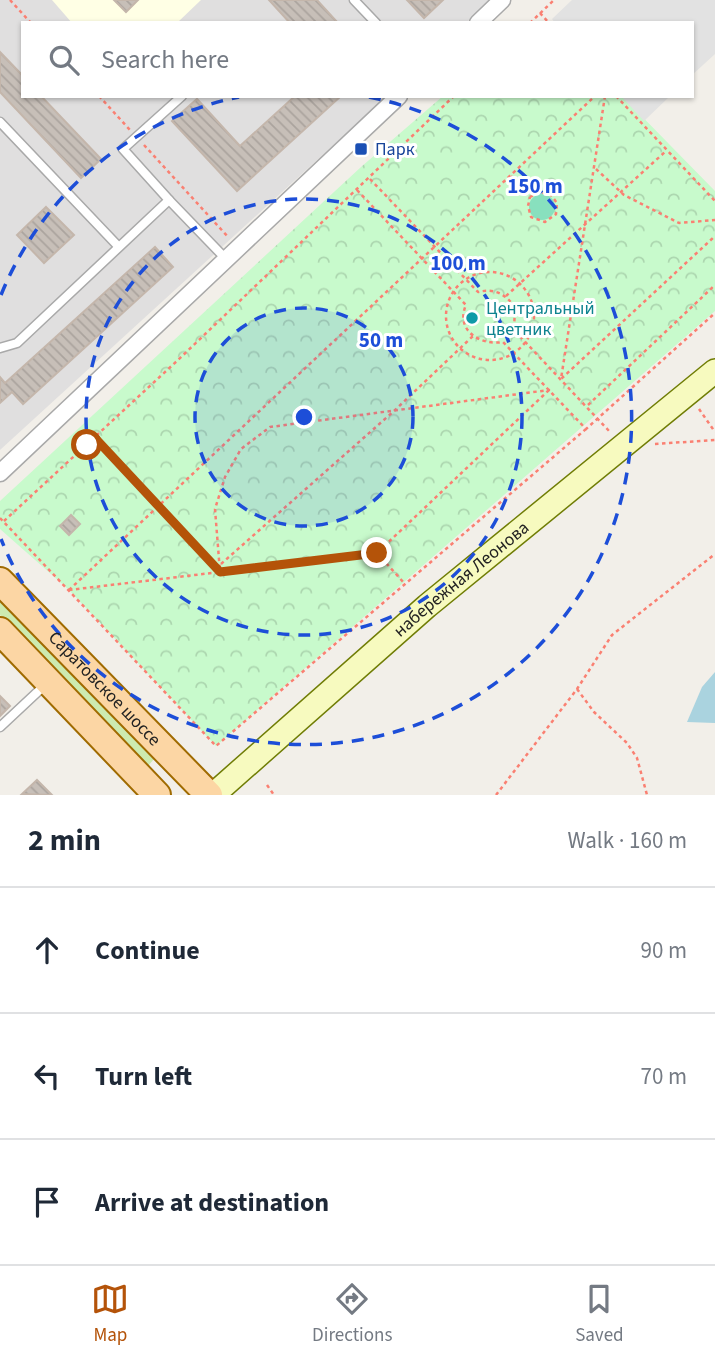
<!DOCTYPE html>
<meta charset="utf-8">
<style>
:root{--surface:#fff;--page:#f6f6f7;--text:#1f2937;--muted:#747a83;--line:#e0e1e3;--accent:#b45309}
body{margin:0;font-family:"Source Sans 3",sans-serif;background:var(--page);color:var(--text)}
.stop{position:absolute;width:21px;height:21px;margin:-16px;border:5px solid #b45309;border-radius:50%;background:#fff}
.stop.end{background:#b45309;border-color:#fff;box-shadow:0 2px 7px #0008}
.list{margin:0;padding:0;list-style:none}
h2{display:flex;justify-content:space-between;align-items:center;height:91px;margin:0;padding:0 28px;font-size:30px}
h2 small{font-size:23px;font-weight:400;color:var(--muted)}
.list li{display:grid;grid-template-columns:46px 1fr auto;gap:21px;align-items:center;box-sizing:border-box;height:126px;padding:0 28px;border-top:2px solid var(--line)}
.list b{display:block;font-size:26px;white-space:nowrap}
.list em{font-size:23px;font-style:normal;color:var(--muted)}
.icon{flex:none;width:38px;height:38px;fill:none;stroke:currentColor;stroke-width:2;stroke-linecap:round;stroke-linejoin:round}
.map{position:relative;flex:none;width:715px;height:795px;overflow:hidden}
.search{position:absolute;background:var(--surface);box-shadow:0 2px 5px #0004;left:21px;right:21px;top:21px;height:77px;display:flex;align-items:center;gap:18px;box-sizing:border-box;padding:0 24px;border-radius:0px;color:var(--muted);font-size:26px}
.sheet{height:469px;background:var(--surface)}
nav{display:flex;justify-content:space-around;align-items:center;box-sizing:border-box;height:98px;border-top:2px solid var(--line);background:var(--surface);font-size:19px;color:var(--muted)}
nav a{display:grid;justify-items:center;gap:4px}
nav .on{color:var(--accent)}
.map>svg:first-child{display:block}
.residential{fill:#e0dfdf}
.education{fill:#ffffe5}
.grass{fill:#cdebb0}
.park{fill:url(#park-crowns)}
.pitch{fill:#88e0be}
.parking{fill:#e2e2e2}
.water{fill:#aad3df}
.building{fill:url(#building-back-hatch);stroke:#c4b6ab;stroke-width:2}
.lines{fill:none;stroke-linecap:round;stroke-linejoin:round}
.service-casing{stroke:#a9a9a9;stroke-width:11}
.minor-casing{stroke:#a9a9a9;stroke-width:19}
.secondary-casing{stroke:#707d05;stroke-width:26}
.primary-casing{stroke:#a06b00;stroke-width:30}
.path{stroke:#fa8072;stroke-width:2.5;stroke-dasharray:3.5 3.5;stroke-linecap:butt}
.service{stroke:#fff;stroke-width:8}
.minor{stroke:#fff;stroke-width:16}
.secondary{stroke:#f7fabf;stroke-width:23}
.primary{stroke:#fcd6a4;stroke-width:26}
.route{stroke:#b45309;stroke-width:9}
.ring{fill:none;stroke:#1d4ed8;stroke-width:3.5;stroke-dasharray:12 9}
.transit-dot{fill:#1a4fb4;stroke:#fff;stroke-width:2.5}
.culture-dot{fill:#0f9aa8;stroke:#fff;stroke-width:2.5}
.labels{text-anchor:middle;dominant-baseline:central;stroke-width:6;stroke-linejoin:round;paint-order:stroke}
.transit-label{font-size:18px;fill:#164399;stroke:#fff;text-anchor:start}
.culture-label{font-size:18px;fill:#0d838f;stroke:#fff;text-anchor:start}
.street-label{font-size:18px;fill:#222;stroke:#fff}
.centre{fill:#1d4ed8;stroke:#fff;stroke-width:3.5}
.ring-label{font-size:21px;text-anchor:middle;font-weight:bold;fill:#1d4ed8;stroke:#fff;stroke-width:6;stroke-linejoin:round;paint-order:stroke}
</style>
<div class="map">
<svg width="715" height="795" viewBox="0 0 715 795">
<defs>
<pattern id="park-crowns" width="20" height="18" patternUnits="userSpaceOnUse" patternTransform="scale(1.75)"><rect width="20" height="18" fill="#c8facc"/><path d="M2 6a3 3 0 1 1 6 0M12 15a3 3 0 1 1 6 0" fill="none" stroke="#acd6af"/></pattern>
<pattern id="building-back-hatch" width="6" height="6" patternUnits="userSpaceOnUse" patternTransform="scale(1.75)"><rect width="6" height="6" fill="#c7bfb8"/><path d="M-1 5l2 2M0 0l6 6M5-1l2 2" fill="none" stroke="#aba49e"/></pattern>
</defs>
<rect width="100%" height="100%" fill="#f2efe9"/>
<!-- residential -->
<polygon class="residential" points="0,0 491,0 466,23 23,23 23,96 387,96 0,450"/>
<!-- education -->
<polygon class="education" points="52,0 201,0 177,23 72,23"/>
<!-- grass -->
<polygon class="grass" points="0,592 155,758 147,767 139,764 0,615"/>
<!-- park -->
<polygon class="park" points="443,96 622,96 715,191 715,311 216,746 69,590 0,529 0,501 361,167"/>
<!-- pitch -->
<circle class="pitch" cx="542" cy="207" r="13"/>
<!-- parking -->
<g class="parking">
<polygon points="572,0 715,0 715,54 692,75 692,23 555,23 552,19"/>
<polygon points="621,96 670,96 644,121"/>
</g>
<!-- water -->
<polygon class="water" points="715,672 715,723 687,722 702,687"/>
<!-- building -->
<g class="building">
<polygon points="114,0 138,0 126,12"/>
<polygon points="269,0 317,0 338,23 290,23"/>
<polygon points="407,0 443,0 424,18"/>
<polygon points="0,52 23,76 23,96 41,96 101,159 81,178 0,92"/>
<polygon points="295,96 341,96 237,191 172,121 197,99 240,146"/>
<polygon points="46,207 74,235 44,263 17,235"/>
<polygon points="155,247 173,267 23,404 12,392 0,403 0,377 5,383"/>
<polygon points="71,515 80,524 69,535 60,526"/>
<polygon points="0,696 10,706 0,716"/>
<polygon points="37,780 52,795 22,794"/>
</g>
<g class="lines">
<!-- service casing -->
<g class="service-casing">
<g id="service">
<polyline points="354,0 376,23"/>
<polyline points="0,122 117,245"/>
<polyline points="169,200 123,149 182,96"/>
<polyline points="0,348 17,343 169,200 225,258"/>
<polyline points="0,727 46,684"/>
</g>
</g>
<!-- minor casing -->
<g class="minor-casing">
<g id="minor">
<polyline points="478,23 502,0"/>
<polyline points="0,473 399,96"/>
</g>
</g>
<!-- secondary casing -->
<g class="secondary-casing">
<g id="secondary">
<path id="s1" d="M213,795l214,-189 288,-235"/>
</g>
</g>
<!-- primary casing -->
<g class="primary-casing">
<g id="primary">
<path id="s2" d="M0,581l209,214"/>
<polyline points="0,631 157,795"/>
</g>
</g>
<!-- path -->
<g class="path">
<polyline points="10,0 31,23"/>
<polyline points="540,13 549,23"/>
<polyline points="530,23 554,0"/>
<polyline points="99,96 130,130"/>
<polyline points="605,96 561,379 715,236"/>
<polyline points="616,96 715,201"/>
<polyline points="144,145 229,238"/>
<polyline points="596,169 624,195 679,223 715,220"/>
<polyline points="511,176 530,197 540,192 551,195 557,203 556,214 545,222 531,217 528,206 530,197"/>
<path d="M370,179l108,113c17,-4 27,2 37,15l-1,23 96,102"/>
<path d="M357,190l109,115c-11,25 14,41 37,37l83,87 129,-116"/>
<circle cx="490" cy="316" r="44"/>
<polyline points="506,296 666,151"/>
<polygon points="549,390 377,553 220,572 215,509 225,477 241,449 270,427"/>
<polyline points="588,405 715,285"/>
<polyline points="699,409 715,432"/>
<polyline points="655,444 715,440"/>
<polyline points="0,518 216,746 586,429"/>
<polyline points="4,521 178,360 454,96"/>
<polyline points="377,553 405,584"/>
<polyline points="221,564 394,411 473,336"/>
<polyline points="69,590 595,96"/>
<polyline points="69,590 220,572 95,437"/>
<polyline points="577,689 594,712 627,743 637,758 647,795"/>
<polyline points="267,785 274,795"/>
<polyline points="496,795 577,689 612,635 715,554"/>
</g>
<!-- service -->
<use href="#service" class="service"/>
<!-- minor -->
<use href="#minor" class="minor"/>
<!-- secondary -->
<use href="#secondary" class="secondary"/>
<!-- primary -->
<use href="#primary" class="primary"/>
</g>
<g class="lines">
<!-- route -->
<polyline class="route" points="87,445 95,438 220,572 377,553"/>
</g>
<!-- distance rings -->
<circle cx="304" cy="417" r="109" fill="#1d4ed8" fill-opacity=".12"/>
<g class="ring">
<circle cx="304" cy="417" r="109"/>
<circle cx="304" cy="417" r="218"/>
<path d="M1 295A327 327 0 0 1 239 97M369 97A327 327 0 1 1 1 539"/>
</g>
<!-- markers -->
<rect class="transit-dot" x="354" y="142" width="14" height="14" rx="3.5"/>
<circle class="culture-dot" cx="472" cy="318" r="7"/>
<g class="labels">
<!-- transit labels -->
<g class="transit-label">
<text x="375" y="149">Парк</text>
</g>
<!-- culture labels -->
<g class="culture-label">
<text x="486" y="308">Центральный<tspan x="486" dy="21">цветник</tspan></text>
</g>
<!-- street labels -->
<g class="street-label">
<text stroke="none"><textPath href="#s1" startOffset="329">набережная Леонова</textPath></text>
<text stroke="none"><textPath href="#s2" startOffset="150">Саратовское шоссе</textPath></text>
</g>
</g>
<circle cx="304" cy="417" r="10" class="centre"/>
<g class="ring-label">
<text x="535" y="193">150 m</text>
<text x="458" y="270">100 m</text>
<text x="381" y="347">50 m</text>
</g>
</svg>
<div class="stop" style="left:87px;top:445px"></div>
<div class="stop end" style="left:377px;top:553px"></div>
<div class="search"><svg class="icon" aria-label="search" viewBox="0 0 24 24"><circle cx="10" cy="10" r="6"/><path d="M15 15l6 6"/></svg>Search here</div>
</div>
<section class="sheet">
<h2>2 min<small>Walk · 160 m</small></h2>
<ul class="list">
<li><svg class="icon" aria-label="ahead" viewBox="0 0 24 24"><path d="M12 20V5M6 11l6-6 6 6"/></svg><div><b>Continue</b></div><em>90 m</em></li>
<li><svg class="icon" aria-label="left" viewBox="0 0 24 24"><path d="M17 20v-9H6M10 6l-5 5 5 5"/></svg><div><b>Turn left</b></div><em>70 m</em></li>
<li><svg class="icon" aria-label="arrive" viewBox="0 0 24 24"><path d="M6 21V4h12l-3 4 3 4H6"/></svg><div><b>Arrive at destination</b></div></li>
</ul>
</section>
<nav>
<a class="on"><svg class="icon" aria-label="map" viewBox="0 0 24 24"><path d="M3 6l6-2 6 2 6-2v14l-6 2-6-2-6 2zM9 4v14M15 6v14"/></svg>Map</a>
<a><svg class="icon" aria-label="directions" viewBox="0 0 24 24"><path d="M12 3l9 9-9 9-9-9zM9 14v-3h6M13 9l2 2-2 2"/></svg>Directions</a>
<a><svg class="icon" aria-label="saved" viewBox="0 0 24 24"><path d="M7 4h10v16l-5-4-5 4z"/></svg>Saved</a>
</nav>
